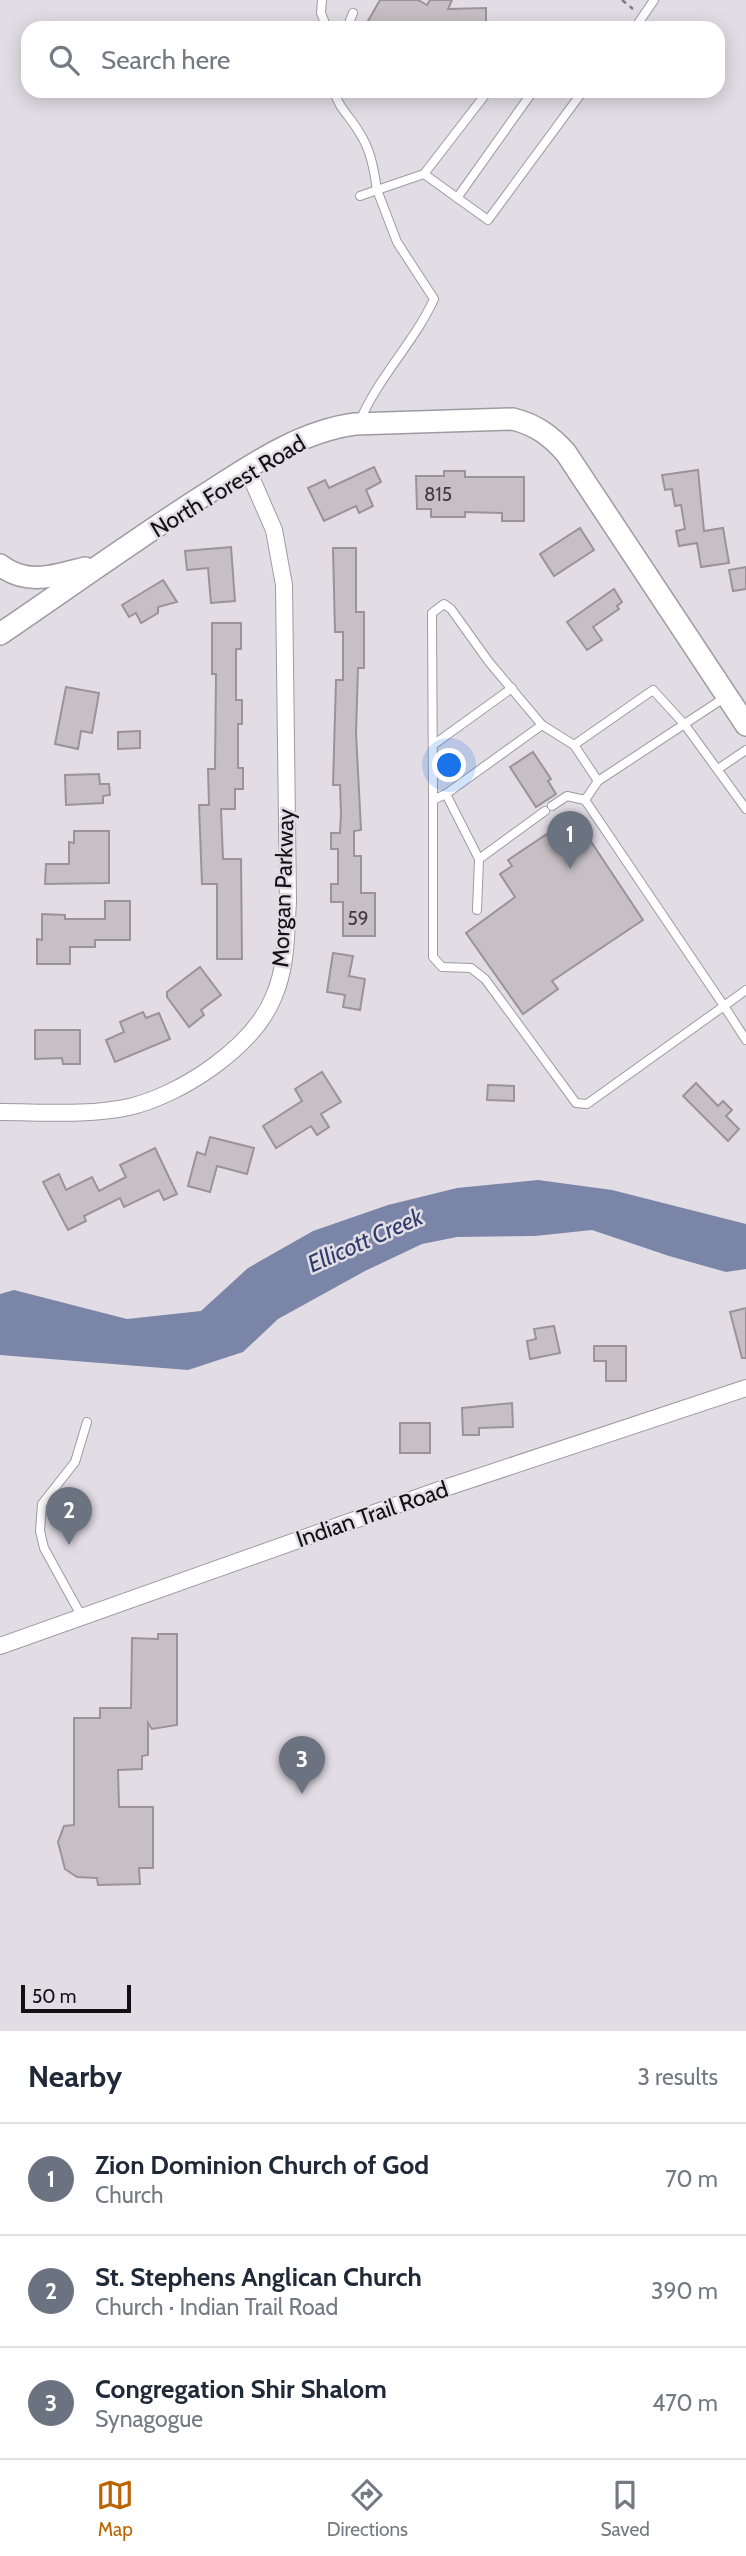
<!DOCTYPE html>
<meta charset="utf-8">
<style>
:root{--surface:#fff;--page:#f2f2f3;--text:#1f2937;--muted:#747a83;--line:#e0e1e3;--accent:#bc6302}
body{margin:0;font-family:Cabin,sans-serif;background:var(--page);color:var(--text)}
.scale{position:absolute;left:21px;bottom:18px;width:110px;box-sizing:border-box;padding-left:7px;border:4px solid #121013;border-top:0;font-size:19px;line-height:24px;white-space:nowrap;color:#121013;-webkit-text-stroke:5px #e2dde4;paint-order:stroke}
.you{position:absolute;left:450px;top:766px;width:24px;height:24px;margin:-18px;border:5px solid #fff;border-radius:50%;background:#1a73e8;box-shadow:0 0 0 10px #1a73e833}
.badge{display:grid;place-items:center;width:46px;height:46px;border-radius:50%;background:var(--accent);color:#fff;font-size:23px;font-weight:700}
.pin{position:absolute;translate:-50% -58px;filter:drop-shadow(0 2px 4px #0008)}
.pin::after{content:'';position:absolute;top:37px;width:24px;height:21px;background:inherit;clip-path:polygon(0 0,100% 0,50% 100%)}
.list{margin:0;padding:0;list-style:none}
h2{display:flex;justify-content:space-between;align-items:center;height:91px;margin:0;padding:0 28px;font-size:30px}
h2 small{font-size:23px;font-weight:400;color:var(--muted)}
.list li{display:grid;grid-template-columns:46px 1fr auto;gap:21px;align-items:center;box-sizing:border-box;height:112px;padding:0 28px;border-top:2px solid var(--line)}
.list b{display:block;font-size:26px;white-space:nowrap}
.list p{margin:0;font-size:23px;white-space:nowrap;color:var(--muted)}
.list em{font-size:23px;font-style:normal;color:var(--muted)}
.icon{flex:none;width:38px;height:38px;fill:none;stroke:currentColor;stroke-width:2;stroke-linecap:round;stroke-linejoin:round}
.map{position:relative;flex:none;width:746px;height:2031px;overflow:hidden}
.search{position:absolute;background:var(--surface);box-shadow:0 4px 18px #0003;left:21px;right:21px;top:21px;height:77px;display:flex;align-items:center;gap:18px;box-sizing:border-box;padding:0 24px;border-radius:21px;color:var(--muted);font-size:26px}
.sheet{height:427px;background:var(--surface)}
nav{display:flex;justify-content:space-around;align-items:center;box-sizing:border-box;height:98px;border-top:2px solid var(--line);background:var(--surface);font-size:19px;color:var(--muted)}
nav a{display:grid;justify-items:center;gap:4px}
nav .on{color:var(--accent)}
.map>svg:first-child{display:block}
.water{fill:#7a85a8}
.building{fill:#c6bfc4;stroke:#9a9398;stroke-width:2}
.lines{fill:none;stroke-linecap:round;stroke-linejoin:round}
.lane-casing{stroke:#9e9aa1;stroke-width:10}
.street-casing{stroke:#9e9aa1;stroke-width:18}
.secondary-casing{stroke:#9e9aa1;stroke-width:24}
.path{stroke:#807d82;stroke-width:2.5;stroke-dasharray:5 5;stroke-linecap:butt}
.lane{stroke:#fff;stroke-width:8}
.street{stroke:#fff;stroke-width:16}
.secondary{stroke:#fff;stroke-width:21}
.labels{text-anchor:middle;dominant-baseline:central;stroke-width:5;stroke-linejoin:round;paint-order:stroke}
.number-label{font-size:19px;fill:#3f3c3f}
.street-label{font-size:23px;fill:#121013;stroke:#e2dde4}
.water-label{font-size:24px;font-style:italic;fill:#303c6d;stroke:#e2dde4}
</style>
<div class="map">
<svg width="746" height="2031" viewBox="0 0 746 2031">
<rect width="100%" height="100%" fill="#e2dde4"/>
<!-- water -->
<polygon class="water" points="538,1180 612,1190 746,1224 746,1269 726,1272 669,1256 592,1230 535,1236 457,1237 422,1244 365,1271 278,1319 243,1352 188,1370 0,1355 0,1294 14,1290 127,1319 201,1311 248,1268 313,1231 388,1205 457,1188"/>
<!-- building -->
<g class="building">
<polygon points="380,0 418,0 427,5 430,0 452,0 448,9 486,8 486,28 364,28"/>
<polygon points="374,467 381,482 366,490 373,506 359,513 356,506 324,521 308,488 325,480 329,488"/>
<polygon points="698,470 704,531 723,528 729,563 701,567 697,543 679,546 676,531 685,529 681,505 675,506 672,489 665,490 662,475"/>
<polygon points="444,471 465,471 465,477 524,477 524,521 502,521 502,513 465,512 465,517 431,517 431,509 417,509 416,476 444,476"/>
<polygon points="580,528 594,550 554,576 540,554"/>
<polygon points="231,547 235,601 211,603 208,568 187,570 185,551"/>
<polygon points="333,548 356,548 356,612 364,612 364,668 358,668 356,733 361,830 354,831 354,856 361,856 361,893 375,893 375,936 343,936 343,902 331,902 331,884 338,884 338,849 331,849 331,833 340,833 341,814 340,785 333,785 336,680 343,680 343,632 335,632"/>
<polygon points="746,567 746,589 733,591 729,570"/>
<polygon points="163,580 177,602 158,607 158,613 141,623 136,613 129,617 122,605"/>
<polygon points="614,589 622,602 617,606 619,609 593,627 602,640 587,650 567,622"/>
<polygon points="212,623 241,623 241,649 236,649 236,700 242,700 242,724 238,724 238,768 243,768 243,789 235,789 235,809 221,809 223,859 241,859 242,959 217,959 217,884 202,884 199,805 209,805 208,769 215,769 216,674 212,674"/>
<polygon points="66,687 99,693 92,733 81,731 78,749 55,744"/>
<polygon points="140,731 140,748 118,749 118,732"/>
<polygon points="533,752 551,779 548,781 556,794 536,807 510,767"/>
<polygon points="99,774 100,784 109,784 110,795 103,796 103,803 66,805 65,775"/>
<polygon points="574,816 643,920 552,981 558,989 523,1014 466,933 515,897 500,874 512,866 508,860"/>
<polygon points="74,831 109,831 109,883 45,884 46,864 69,864 69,842 74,843"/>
<polygon points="105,901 130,901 130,940 95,940 95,947 70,947 70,964 37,964 37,939 42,940 42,914 65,915 65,919 105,919"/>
<polygon points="333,953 353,956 349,976 365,979 360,1010 343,1007 345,995 327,992"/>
<polygon points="200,967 221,995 201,1010 204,1015 189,1027 167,997 167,992"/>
<polygon points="143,1012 146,1018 159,1013 170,1039 115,1062 106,1040 124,1032 120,1022"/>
<polygon points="35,1030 80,1030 80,1064 63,1064 62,1058 35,1059"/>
<polygon points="322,1072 341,1102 321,1114 329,1127 317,1135 311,1126 276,1148 263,1126 302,1101 295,1089"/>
<polygon points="696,1083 718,1106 723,1101 732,1110 726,1116 739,1129 728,1141 683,1096"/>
<polygon points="488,1085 514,1086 514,1101 487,1100"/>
<polygon points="210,1137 254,1148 247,1174 217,1166 210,1192 188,1186 197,1152 205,1155"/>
<polygon points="155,1148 177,1194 164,1200 159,1190 124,1207 120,1198 84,1216 86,1221 68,1230 43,1182 59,1174 66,1190 92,1177 99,1191 126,1177 120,1165"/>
<polygon points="746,1308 746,1358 742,1358 730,1312"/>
<polygon points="554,1326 560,1353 530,1359 527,1341 536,1339 534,1329"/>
<polygon points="594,1346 626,1346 626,1381 606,1381 606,1361 594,1361"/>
<polygon points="512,1403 513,1427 479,1428 479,1435 463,1435 462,1408"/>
<rect x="400" y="1423" width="30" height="30"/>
<polygon points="158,1634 177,1634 177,1725 152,1729 148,1723 148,1755 142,1756 142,1769 118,1770 119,1807 153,1807 153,1868 139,1868 140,1884 98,1885 97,1878 77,1877 65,1869 58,1842 64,1826 74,1825 74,1718 100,1718 100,1708 131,1708 132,1638 158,1639"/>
</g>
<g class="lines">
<!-- lane casing -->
<g class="lane-casing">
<g id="lane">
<polyline points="322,0 321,13 327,28"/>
<polyline points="347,28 353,13"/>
<polyline points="635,28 654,0"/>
<path d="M334,91c5,18 16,25 25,41 12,18 15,38 18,58l-17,6"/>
<polyline points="498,91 488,91 424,174 488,220 583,91"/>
<polyline points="457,198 533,91"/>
<path d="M359,423c19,-46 55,-80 75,-124l-37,-57 -20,-52 47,-16"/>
<polyline points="433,745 512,688"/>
<polyline points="574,745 598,781 585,800 724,1006 746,990"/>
<polyline points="718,769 746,750"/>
<polyline points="598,781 727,696"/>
<polyline points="446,794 479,859 545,811"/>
<polyline points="433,800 432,613 444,604 451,609 489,662 542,725"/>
<polyline points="552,806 567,796 585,800"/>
<polyline points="746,809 685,725 653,690 574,745 542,725 446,794 433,800 433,957 442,967 471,968 485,979 576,1103 587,1104 724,1006 746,1040"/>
<polyline points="477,910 479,859"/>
<polyline points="82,1617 44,1548 40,1531 42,1504 75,1462 87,1422"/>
</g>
</g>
<!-- street casing -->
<g class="street-casing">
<g id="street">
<path d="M0,1112c42,0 88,4 129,-5 52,-12 125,-60 145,-111 13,-30 12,-63 14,-95l-4,-316 -10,-55 -27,-62"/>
<polyline points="0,1646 439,1490 746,1388"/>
</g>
</g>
<!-- secondary casing -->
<g class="secondary-casing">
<g id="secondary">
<path d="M0,565c27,21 54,11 85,3"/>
<path d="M0,634c63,-43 125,-87 189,-129 51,-32 105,-73 166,-81l158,-5c23,6 37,16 53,34l180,272"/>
</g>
</g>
<!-- path -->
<polyline class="path" points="622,0 633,9"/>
<!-- lane -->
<use href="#lane" class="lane"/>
<!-- street -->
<use href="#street" class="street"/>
<!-- secondary -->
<use href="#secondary" class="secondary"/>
</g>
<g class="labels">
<!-- number labels -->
<g class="number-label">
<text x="438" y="494">815</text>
<text x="358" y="918">59</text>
</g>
<!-- street labels -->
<g class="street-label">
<text transform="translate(228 486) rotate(-31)">North Forest Road</text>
<text transform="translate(283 888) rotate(-88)">Morgan Parkway</text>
<text transform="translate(372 1514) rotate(-19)">Indian Trail Road</text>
</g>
<!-- water labels -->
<g class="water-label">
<text transform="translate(365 1240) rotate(-24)">Ellicott Creek</text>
</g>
</g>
</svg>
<div class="scale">50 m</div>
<div class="you"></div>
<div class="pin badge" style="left:570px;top:869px;background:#6b7280">1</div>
<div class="pin badge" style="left:69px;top:1545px;background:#6b7280">2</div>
<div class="pin badge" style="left:302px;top:1794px;background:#6b7280">3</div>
<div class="search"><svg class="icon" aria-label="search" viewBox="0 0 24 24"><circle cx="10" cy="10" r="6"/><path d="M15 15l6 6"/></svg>Search here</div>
</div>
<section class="sheet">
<h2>Nearby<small>3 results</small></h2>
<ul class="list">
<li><span class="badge" style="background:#6b7280">1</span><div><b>Zion Dominion Church of God</b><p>Church</p></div><em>70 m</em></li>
<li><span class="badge" style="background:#6b7280">2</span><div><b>St. Stephens Anglican Church</b><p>Church · Indian Trail Road</p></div><em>390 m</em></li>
<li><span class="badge" style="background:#6b7280">3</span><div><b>Congregation Shir Shalom</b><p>Synagogue</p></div><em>470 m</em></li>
</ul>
</section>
<nav>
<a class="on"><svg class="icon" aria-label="map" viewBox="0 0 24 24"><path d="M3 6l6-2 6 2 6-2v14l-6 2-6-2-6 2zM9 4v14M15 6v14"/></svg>Map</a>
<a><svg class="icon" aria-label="directions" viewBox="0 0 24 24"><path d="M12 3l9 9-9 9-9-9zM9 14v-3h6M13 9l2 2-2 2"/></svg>Directions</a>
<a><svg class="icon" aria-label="saved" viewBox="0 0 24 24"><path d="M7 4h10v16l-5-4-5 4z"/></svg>Saved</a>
</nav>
